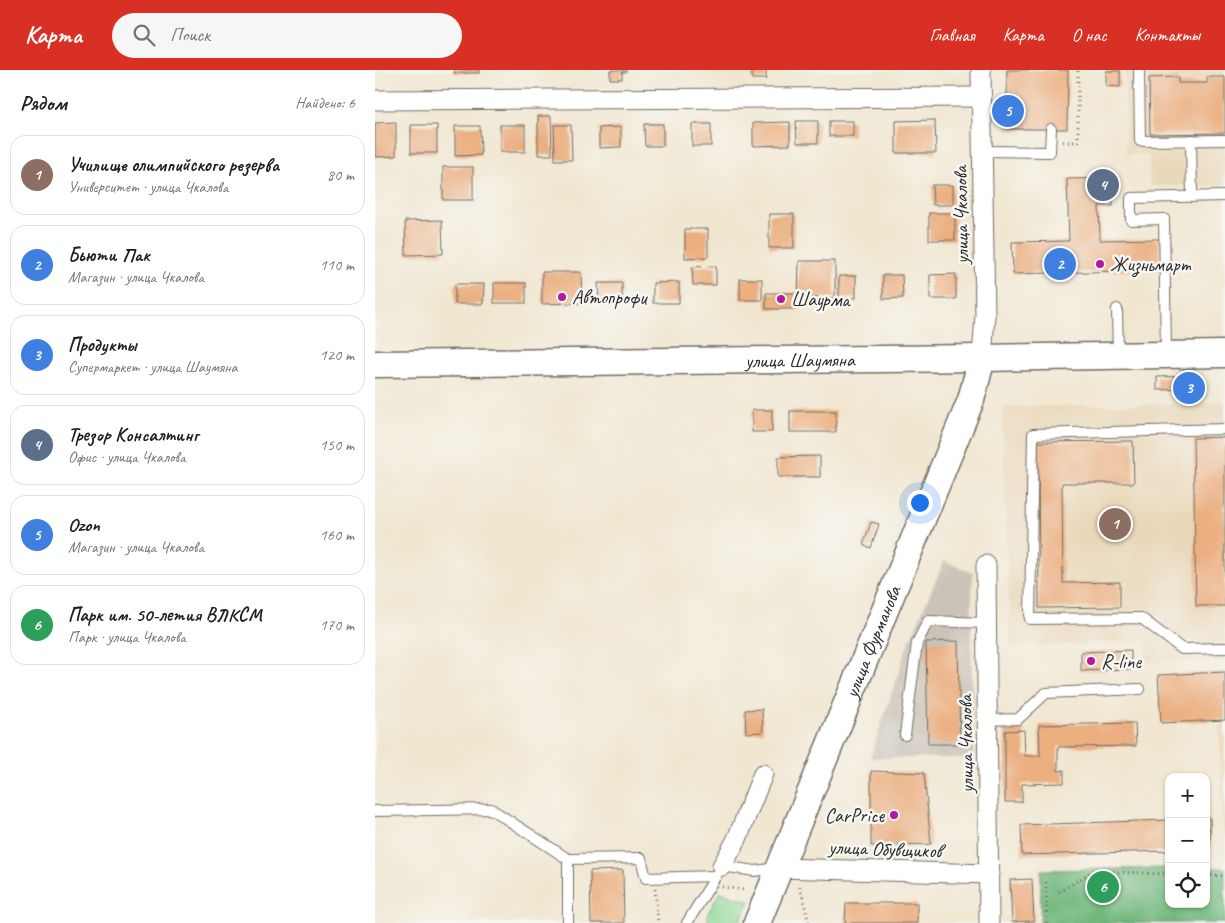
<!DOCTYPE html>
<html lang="ru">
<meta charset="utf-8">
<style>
:root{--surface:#fff;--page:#f6f6f6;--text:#202124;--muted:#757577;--line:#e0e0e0;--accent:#d93025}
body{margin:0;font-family:Caveat,sans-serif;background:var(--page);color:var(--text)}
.controls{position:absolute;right:15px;bottom:15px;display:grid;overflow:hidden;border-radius:10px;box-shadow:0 1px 4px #0004}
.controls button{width:45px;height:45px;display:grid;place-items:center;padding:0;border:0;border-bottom:1px solid var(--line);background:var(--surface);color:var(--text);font:25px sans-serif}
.you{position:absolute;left:544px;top:432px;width:18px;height:18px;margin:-12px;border:4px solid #fff;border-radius:50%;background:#1a73e8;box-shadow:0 0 0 8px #1a73e833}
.badge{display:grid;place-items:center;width:32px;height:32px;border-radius:50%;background:var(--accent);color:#fff;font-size:16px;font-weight:700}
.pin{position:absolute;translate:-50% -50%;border:2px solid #fff;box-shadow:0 1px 5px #0006}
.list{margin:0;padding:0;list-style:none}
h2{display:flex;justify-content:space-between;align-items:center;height:65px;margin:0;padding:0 20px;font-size:21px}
h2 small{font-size:16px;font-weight:400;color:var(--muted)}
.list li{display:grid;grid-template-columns:32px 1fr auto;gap:15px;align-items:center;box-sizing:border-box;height:80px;margin:0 10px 10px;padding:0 10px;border:1px solid var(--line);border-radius:15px}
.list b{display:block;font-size:19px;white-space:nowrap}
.list p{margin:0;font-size:16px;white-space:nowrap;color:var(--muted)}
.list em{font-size:16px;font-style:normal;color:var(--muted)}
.icon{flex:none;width:28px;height:28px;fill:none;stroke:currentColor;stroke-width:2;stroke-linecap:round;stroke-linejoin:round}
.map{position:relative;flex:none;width:850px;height:853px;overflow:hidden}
header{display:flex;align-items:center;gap:30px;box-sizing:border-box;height:70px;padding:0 25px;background:var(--accent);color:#fff}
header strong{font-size:24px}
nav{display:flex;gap:28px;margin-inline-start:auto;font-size:18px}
.search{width:350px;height:45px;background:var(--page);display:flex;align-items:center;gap:12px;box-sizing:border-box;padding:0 18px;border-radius:28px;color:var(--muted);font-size:19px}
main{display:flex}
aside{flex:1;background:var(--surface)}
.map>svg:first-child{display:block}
.built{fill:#ead8ba}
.industrial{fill:#cac3b8}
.green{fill:#8cd793;stroke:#5c815f}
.forest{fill:#71b87d;stroke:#4e7254}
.building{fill:#ebaf80}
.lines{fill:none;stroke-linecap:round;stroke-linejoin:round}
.lane-casing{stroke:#706d65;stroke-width:12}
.street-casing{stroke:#706d65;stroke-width:21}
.secondary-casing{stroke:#706d65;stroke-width:29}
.path{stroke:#706d65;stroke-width:3;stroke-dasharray:1 4;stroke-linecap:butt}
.lane{stroke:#fff;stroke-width:10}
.street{stroke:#fff;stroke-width:19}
.secondary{stroke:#fff;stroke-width:26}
.poi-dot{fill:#b5179e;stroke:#f6f6f2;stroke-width:2}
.labels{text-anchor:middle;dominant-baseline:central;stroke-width:5;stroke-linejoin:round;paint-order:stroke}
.street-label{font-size:20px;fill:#2b2b2b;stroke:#f6f6f2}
.poi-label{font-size:20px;fill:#2b2b2b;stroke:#f6f6f2;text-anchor:start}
</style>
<header>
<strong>Карта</strong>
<div class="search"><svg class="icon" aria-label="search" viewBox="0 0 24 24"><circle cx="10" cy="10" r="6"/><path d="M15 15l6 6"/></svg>Поиск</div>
<nav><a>Главная</a><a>Карта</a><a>О нас</a><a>Контакты</a></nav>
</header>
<main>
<aside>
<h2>Рядом<small>Найдено: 6</small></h2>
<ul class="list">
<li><span class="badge" style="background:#8d6e63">1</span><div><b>Училище олимпийского резерва</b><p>Университет · улица Чкалова</p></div><em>80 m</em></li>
<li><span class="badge" style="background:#3f7fe0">2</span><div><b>Бьюти Пак</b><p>Магазин · улица Чкалова</p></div><em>110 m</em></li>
<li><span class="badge" style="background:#3f7fe0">3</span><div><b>Продукты</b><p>Супермаркет · улица Шаумяна</p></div><em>120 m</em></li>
<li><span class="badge" style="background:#5c6f8a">4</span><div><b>Трезор Консалтинг</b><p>Офис · улица Чкалова</p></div><em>150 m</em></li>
<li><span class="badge" style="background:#3f7fe0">5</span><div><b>Ozon</b><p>Магазин · улица Чкалова</p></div><em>160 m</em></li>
<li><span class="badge" style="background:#2e9e5b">6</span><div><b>Парк им. 50-летия ВЛКСМ</b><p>Парк · улица Чкалова</p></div><em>170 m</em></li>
</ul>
</aside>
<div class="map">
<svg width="850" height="853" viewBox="0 0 850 853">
<rect width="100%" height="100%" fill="#f6f6f2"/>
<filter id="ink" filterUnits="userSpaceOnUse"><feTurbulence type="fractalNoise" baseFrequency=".02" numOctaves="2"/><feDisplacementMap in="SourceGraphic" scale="10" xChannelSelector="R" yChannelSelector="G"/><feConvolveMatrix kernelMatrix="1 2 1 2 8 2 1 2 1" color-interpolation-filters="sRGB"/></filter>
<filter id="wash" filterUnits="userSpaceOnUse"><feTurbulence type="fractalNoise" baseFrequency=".0096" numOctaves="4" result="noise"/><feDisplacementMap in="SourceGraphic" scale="20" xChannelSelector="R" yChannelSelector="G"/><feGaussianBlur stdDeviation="1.12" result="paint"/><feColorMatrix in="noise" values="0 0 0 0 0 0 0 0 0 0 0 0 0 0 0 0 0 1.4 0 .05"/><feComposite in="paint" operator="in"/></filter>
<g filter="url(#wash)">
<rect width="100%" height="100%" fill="#f1e7d1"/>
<!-- built -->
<g class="built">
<polygon points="750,0 850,0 850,115 775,116 774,84 751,84"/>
<polygon points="850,333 850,591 772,592 770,571 635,577 627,337"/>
<polygon points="844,655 850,655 850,787 849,787"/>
</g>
<!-- industrial -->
<polygon class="industrial" points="569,491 598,503 596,552 598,688 495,688 532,577"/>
<!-- green -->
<polygon class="green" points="345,822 375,831 364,853 333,853 333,843"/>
<!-- forest -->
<polygon class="forest" points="794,798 794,834 831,834 831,798 850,798 850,853 665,853 666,800"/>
<g id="blocks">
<!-- building -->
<g class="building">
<rect x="79" y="0" width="25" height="3"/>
<polygon points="235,0 251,0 251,2 247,2 247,9 235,9"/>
<rect x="377" y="0" width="14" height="9"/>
<polygon points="632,0 693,0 692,59 632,59"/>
<polygon points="731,1 745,1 745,17 731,16"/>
<polygon points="803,7 803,13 832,13 832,7 850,7 850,63 775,64 774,8"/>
<polygon points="163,46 176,46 177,85 163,85"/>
<polygon points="560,50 561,83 521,83 521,51"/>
<polygon points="421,51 443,51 443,73 422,73"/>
<rect x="454" y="51" width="24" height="15"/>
<polygon points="21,52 21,86 0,87 0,53"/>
<polygon points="415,52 415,75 378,76 378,53"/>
<polygon points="269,54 288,54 288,76 270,76"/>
<rect x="317" y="54" width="19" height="22"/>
<rect x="36" y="55" width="26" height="28"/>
<rect x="125" y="55" width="25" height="27"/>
<polygon points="179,55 196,55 197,90 180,90"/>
<polygon points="80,56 105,56 106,85 80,86"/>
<polygon points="246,57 246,77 224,78 224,58"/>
<rect x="68" y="97" width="30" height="33"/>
<polygon points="737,108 738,136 724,136 725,170 784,169 785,200 638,204 637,172 694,171 692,109"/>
<polygon points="557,115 578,115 578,135 558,135"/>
<rect x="554" y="143" width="26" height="27"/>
<rect x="394" y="144" width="25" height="34"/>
<polygon points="67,150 68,184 31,185 30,151"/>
<polygon points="310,159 333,159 333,187 310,188"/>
<polygon points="424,191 460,191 460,228 423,227"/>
<polygon points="341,196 341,215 318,215 317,197"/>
<polygon points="167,202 206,202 207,233 167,234"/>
<polygon points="581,204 581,229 555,229 555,205"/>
<polygon points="508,205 527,205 528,228 508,229"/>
<rect x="464" y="206" width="17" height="22"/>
<rect x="365" y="209" width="22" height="21"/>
<polygon points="304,212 304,233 278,233 278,213"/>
<rect x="119" y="213" width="32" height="20"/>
<polygon points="223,213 247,213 247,231 224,232"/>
<polygon points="80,214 109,214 108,234 80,234"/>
<polygon points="391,223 421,223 422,239 391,239"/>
<polygon points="819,306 819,319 782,320 782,307"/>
<rect x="377" y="340" width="20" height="22"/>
<rect x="415" y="341" width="46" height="21"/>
<polygon points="850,367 850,536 821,536 818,368"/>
<polygon points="758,371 759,413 687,413 688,513 745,512 745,537 664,538 663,372"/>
<polygon points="445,386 445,407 403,407 403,387"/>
<polygon points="496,452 504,454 496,478 488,475"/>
<polygon points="583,571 585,674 553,674 551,572"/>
<polygon points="756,580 756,599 706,601 706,582"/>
<polygon points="850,602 850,650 786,653 783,605"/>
<polygon points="387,639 388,662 371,663 370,640"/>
<polygon points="760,653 761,676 683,677 683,701 689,700 689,713 647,714 647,732 630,732 630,661 649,660 650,686 665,686 664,655"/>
<polygon points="496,701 549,703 556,774 496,776"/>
<polygon points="831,749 835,749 835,779 831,780"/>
<polygon points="794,750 794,781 647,785 646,755"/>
<polygon points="248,800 249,853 216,853 215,801"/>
<polygon points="657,809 659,851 637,852 635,810"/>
<polygon points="471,833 542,833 542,853 470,853"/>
</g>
</g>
</g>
<g filter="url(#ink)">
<use href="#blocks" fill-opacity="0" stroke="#706d65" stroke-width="1"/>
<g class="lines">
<!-- lane casing -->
<g class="lane-casing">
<g id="lane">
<polyline points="764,0 765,71 850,70"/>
<polyline points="816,70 817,127"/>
<polyline points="608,81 675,82 676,59"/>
<polyline points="742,239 743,285"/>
<polyline points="791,284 789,149 756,150 756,128 850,126"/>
<polyline points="850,359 658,364 655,549 766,548 807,579 850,578"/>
<polyline points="613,650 643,649 671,623 765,619"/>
<polyline points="530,665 542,573 553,551 612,553"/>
<polyline points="0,741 116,739 193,789"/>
<polyline points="193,853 193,789 266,788 271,808 341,806"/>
<polyline points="312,853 347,796 380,801 402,798"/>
</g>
</g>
<!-- street casing -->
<g class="street-casing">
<g id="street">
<polyline points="606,0 610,245 607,288"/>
<polyline points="0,30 607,27"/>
<polyline points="611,495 614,853"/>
<polyline points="347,796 362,769 388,704"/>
<polyline points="405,798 614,804"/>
</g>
</g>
<!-- secondary casing -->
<g class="secondary-casing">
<g id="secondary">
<path id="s1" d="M0,294l607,-6 243,-4"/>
<path id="s2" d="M382,853l214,-523 11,-42"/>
</g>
</g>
<!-- path -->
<g class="path">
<polyline points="688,72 703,72 703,0"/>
<polyline points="831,805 850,806"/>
<polyline points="671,812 672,853"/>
<polyline points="347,817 370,820"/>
<polyline points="425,817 434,853"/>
<polyline points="280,819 283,853"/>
<polyline points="684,822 718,801 794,804"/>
</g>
<!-- lane -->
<use href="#lane" class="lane"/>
<!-- street -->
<use href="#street" class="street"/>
<!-- secondary -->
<use href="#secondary" class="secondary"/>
</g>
</g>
<!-- markers -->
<g class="poi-dot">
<circle cx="725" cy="194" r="5"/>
<circle cx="187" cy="227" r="5"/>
<circle cx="406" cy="229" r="5"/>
<circle cx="716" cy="591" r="5"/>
<circle cx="519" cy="745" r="5"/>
</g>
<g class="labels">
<!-- street labels -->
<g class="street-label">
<text transform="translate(586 145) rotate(-91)">улица Чкалова</text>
<text stroke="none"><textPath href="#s1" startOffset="425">улица Шаумяна</textPath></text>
<text stroke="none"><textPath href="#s2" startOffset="304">улица Фурманова</textPath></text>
<text transform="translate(591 674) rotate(-91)">улица Чкалова</text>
<text transform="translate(510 779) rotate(2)">улица Обувщиков</text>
</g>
<!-- poi labels -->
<g class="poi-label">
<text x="735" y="194">Жизньмарт</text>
<text x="197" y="227">Автопрофи</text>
<text x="416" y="229">Шаурма</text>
<text x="726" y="591">R-line</text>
<text x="509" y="745" text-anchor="end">CarPrice</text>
</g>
</g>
</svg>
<div class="controls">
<button>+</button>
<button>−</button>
<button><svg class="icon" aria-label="locate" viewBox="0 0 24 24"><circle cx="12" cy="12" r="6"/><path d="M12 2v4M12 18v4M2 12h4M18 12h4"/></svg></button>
</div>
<div class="you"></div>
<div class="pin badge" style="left:740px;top:454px;background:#8d6e63">1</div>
<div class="pin badge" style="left:685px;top:194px;background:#3f7fe0">2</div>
<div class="pin badge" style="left:814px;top:318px;background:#3f7fe0">3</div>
<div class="pin badge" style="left:728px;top:115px;background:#5c6f8a">4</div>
<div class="pin badge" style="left:633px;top:41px;background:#3f7fe0">5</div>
<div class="pin badge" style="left:728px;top:817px;background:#2e9e5b">6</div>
</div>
</main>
